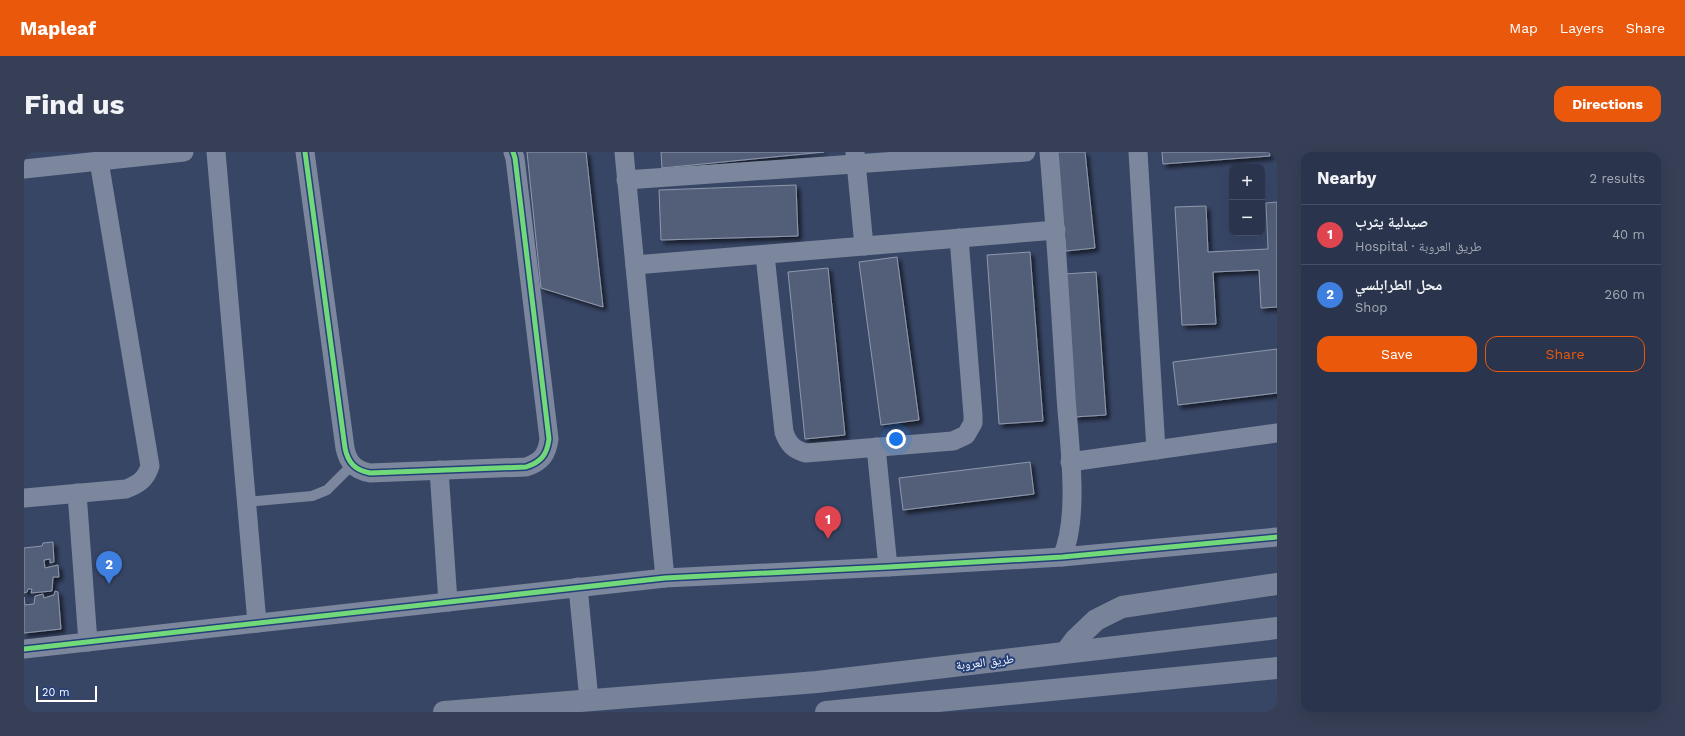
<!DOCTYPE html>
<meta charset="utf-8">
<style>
:root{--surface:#2a344c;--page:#363f56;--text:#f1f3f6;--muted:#a5aab5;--line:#464f64;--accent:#ea580c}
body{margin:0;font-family:"Work Sans","Noto Naskh Arabic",sans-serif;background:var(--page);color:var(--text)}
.controls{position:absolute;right:12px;top:12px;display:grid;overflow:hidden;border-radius:8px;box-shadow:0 4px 16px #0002}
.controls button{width:36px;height:36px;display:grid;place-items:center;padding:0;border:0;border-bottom:1px solid var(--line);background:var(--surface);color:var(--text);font:20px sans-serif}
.scale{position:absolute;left:12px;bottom:10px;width:61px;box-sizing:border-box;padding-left:4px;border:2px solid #fff;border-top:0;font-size:11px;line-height:14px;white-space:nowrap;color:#fff;-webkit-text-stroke:3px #253f79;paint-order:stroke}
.you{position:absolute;left:872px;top:287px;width:14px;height:14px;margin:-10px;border:3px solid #fff;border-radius:50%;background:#1a73e8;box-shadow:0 0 0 6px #1a73e833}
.badge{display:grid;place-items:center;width:26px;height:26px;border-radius:50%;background:var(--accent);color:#fff;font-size:13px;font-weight:700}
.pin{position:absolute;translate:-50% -33px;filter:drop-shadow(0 1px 2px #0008)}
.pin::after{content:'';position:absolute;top:21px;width:14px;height:12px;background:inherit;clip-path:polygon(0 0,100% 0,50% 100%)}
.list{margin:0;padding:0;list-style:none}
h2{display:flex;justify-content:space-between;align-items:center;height:52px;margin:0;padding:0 16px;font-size:17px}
h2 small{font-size:13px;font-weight:400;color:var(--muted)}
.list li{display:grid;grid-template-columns:26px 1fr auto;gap:12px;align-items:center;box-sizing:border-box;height:60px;padding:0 16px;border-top:1px solid var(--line)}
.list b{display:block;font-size:15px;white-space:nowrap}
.list p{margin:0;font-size:13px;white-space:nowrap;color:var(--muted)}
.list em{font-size:13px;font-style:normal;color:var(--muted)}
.actions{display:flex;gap:8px;padding:12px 16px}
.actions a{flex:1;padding:9px 0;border:1px solid var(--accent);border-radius:12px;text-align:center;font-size:14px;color:var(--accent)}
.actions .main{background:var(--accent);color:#fff}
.map{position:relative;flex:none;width:1253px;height:560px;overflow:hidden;border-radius:12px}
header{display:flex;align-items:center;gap:24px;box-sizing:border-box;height:56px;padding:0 20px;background:var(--accent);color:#fff}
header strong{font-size:19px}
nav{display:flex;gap:22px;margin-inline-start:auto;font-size:14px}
.intro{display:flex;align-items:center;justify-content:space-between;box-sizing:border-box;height:96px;padding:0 24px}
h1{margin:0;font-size:28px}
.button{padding:10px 18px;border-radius:12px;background:var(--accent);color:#fff;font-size:14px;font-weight:700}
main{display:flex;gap:24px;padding:0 24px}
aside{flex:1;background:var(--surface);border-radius:12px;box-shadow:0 4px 16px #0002}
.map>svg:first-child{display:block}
.building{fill:#535f78;stroke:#8f98ac;filter:url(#shadow)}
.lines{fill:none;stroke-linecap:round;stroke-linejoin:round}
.service{stroke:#7c879d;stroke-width:10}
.minor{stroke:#7c879d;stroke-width:19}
.trunk{stroke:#788298;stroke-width:22}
.cycleway-casing{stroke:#253f79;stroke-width:8}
.cycleway{stroke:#71d979;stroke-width:5}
.labels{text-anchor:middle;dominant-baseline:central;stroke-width:4;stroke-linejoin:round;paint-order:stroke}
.street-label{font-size:12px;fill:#fff;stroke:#253f79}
</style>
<header>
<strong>Mapleaf</strong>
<nav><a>Map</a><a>Layers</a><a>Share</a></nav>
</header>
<div class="intro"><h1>Find us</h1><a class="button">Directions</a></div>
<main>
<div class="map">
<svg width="1253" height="560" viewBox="0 0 1253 560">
<defs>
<filter id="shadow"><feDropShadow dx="3.5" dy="3.5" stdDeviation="2" flood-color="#0009"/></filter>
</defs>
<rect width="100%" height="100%" fill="#384666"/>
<!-- building -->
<g class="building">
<polygon points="503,0 562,0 579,155 517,136"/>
<polygon points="637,0 800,0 638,16"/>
<polygon points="1032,0 1061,0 1071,96 1042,99"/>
<polygon points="1138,0 1245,0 1246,4 1139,12"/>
<polygon points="772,33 774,84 637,88 635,38"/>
<polygon points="1253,50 1253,155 1237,156 1235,118 1189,120 1192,172 1158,173 1151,55 1182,54 1184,100 1244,97 1242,51"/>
<polygon points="1006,100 1019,269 975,272 963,103"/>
<polygon points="873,105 895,268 857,273 835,110"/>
<polygon points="804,116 821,283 781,287 764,120"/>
<polygon points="1072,120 1082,263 1050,265 1040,122"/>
<polygon points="1253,197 1253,241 1154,253 1149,210"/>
<polygon points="1006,310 1010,342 879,358 875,326"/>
<polygon points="29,390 30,410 26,411 26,407 20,408 21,416 34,413 35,425 29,425 28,439 7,441 8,437 4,437 3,440 0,441 0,396 18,394 19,391"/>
<polygon points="31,439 34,440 37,477 0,481 0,445 1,453 10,452 11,444 19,442 20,446 30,443"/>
</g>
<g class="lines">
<!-- service -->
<polyline class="service" points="222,350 288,344 303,338 328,313"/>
<!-- minor -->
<g class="minor">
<polyline points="192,0 233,471"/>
<path d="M281,0l40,296c3,15 10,22 25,25l156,-6c15,-5 21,-12 23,-28l-34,-281 -2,-6"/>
<polyline points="600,0 641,426"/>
<polyline points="831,0 840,94"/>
<path d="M1025,0c7,82 12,163 17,245 3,46 14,119 -4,160"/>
<polyline points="1114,0 1132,298"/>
<polyline points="0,17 160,0"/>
<polyline points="602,28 1002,0"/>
<path d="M741,103l19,177c4,12 10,18 22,21l147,-12 13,-6 7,-12v-8l-14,-177"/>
<polyline points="611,113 1032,78"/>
<polyline points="852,295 864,415"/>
<polyline points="1046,310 1253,281"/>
<polyline points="415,318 424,450"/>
<polyline points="53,341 64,490"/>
<path d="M0,346l102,-9c13,-5 20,-10 24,-23l-51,-305"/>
<polyline points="554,435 565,548"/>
<polyline points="0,497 641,426 864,415 1038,405 1253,385"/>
</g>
<!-- trunk -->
<g class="trunk">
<polyline points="1042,500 1051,488 1072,468 1098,455 1253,432"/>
<polyline points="420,560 793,530 1253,476"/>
<polyline points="802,560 1253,516"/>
</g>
<!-- cycleway casing -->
<g class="cycleway-casing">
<g id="cycleway">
<path d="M281,0l40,296c3,15 10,22 25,25l156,-6c15,-5 21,-12 23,-28l-34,-281 -2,-6"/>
<polyline points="0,497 641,426 864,415 1038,405 1253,385"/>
</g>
</g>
<!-- cycleway -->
<use href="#cycleway" class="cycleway"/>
</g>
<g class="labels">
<!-- street labels -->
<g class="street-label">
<text transform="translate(961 510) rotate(-7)">طريق العروبة</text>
</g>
</g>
</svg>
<div class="controls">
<button>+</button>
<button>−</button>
</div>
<div class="scale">20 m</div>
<div class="you"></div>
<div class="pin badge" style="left:804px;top:387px;background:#e0444e">1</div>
<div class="pin badge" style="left:85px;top:432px;background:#3f7fe0">2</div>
</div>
<aside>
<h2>Nearby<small>2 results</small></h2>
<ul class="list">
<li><span class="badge" style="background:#e0444e">1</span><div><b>صيدلية يثرب</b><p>Hospital · طريق العروبة</p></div><em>40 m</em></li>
<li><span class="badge" style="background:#3f7fe0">2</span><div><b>محل الطرابلسي</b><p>Shop</p></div><em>260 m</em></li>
</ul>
<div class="actions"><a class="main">Save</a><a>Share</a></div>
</aside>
</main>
